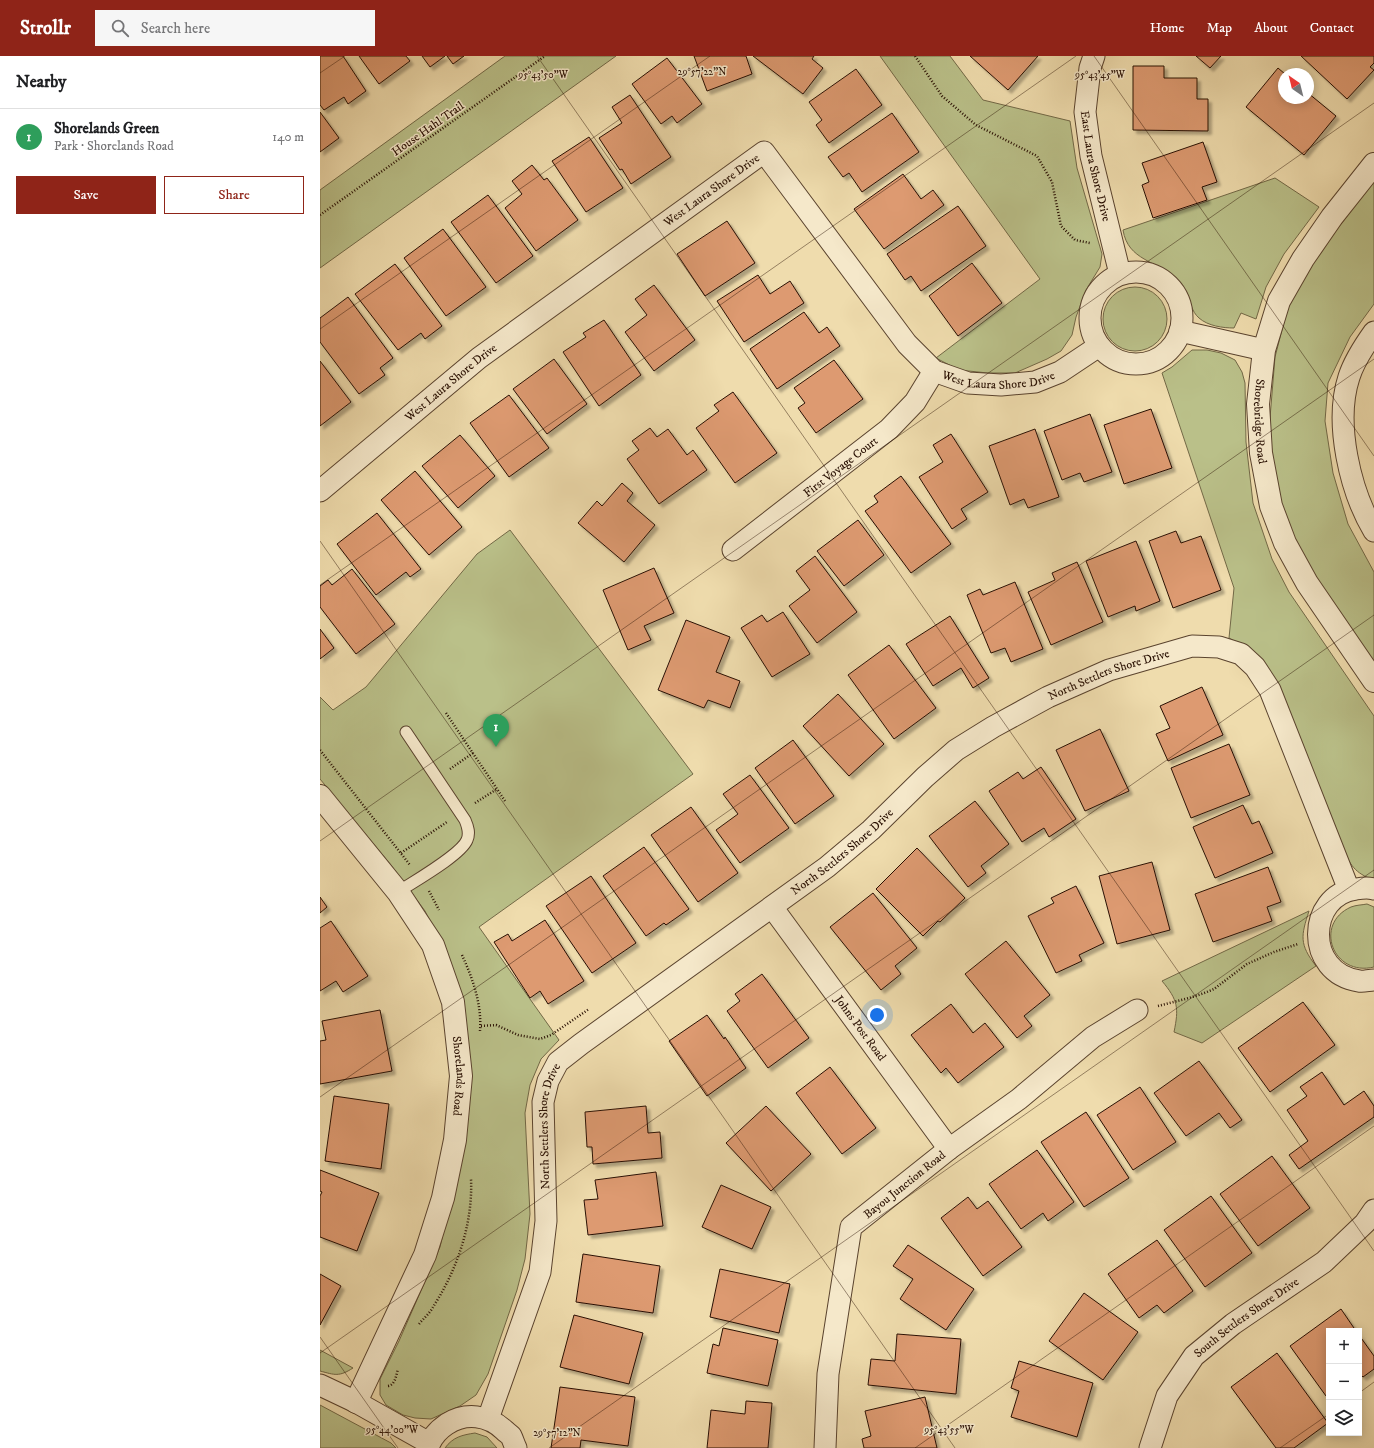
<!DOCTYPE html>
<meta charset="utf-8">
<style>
:root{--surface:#fff;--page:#f6f6f6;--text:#202124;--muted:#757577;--line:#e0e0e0;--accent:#8f2418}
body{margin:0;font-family:"IM FELL DW Pica",serif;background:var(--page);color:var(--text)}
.controls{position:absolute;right:12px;bottom:12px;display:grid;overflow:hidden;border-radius:0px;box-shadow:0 2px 10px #0003}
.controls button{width:36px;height:36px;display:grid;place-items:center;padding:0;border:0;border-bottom:1px solid var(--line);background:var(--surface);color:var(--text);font:20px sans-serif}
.compass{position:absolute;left:958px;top:12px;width:36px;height:36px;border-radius:50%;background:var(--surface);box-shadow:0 2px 10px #0003;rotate:325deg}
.you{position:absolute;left:557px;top:959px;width:14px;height:14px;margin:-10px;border:3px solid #fff;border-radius:50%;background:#1a73e8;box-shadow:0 0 0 6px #1a73e833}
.badge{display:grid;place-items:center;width:26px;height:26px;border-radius:50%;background:var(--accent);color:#fff;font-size:13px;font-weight:700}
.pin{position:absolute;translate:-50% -33px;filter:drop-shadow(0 1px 2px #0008)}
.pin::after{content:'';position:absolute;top:21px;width:14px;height:12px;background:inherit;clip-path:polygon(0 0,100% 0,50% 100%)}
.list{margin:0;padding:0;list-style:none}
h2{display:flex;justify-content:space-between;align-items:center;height:52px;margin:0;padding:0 16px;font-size:17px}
h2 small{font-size:13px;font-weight:400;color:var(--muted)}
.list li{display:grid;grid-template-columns:26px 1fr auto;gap:12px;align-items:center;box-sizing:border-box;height:56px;padding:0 16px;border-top:1px solid var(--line)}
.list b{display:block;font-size:15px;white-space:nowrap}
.list p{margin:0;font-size:13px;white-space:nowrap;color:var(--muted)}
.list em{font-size:13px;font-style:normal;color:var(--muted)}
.actions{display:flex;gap:8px;padding:12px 16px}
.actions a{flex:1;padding:9px 0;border:1px solid var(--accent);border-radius:0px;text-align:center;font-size:14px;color:var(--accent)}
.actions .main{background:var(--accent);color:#fff}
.icon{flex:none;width:22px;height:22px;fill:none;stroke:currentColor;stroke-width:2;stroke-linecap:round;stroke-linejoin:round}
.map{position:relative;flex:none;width:1054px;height:1392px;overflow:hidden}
header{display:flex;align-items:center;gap:24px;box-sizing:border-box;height:56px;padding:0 20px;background:var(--accent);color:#fff}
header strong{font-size:19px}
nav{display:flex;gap:22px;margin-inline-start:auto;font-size:14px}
.search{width:280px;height:36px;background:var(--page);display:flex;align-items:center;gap:10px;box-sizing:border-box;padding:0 14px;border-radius:0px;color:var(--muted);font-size:15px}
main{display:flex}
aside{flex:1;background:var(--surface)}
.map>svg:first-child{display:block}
.green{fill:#bac089;stroke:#726846}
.building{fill:#dd9a71;stroke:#291003;filter:url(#shadow)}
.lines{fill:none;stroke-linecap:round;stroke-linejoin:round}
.service-casing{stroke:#5a432e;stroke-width:13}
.minor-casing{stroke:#5a432e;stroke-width:23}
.tertiary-casing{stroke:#5a432e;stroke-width:24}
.path{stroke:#291003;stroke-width:2.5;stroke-dasharray:1 2;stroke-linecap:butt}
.service{stroke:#f5e8ca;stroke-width:11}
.minor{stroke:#f5e8ca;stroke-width:21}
.tertiary{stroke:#f5e8ca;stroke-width:22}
.ticks{fill:none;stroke:#291003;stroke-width:1;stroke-opacity:0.45}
.labels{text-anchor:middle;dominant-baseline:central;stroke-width:3;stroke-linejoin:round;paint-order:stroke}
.street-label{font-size:12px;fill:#291003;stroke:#f5e8ca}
.ticks-label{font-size:10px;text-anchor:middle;fill:#291003;stroke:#f5e8ca;stroke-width:3;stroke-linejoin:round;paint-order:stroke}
</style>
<header>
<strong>Strollr</strong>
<div class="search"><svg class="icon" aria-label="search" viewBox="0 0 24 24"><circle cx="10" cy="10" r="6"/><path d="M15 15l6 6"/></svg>Search here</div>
<nav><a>Home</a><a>Map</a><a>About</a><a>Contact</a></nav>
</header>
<main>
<aside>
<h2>Nearby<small></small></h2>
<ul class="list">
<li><span class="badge" style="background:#2e9e5b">1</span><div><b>Shorelands Green</b><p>Park · Shorelands Road</p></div><em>140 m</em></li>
</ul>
<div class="actions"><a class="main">Save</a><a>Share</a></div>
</aside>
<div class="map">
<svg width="1054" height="1392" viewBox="0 0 1054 1392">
<defs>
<filter id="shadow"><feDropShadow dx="3.5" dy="3.5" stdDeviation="1" flood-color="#0004"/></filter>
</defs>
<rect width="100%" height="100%" fill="#efdcad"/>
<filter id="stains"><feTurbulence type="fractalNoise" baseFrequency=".005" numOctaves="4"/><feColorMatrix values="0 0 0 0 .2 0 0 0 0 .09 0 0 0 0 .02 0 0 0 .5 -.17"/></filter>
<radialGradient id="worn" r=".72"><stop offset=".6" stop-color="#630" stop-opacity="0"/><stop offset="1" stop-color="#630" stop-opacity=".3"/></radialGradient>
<!-- green -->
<g class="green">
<polygon points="185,0 296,0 0,212 0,134"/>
<polygon points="560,0 630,0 663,44 750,65 757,112 782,198 780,211 766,234 756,261 752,279 741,295 727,303 695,317 668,317 639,314 616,302 720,223"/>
<path d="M955,122l44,29 -35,47 -18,33 -10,32 -15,-6 -7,15c-11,0 -26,-2 -35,-10 -8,-7 -8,-16 -12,-25 -3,-5 -8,-10 -12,-14 -18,-19 -47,-18 -52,-49z"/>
<polygon points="1054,124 1054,248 1030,281 1008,327 1005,365 1013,417 1028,468 1054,516 1054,609 985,505 967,468 955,430 949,374 955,301 971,239 1003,192"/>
<circle cx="815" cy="263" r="32"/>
<path d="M872,294h15l14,3 14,7 7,12 3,11 1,59 7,61 19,56 17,33 85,124v164c-20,-7 -23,-15 -33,-33l-101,-203 -11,-6 5,-50 -72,-215 10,-6z"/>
<polygon points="190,474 373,718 159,871 239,984 221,1003 210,1029 205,1057 210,1158 205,1203 197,1234 168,1318 156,1339 140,1350 111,1363 95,1362 83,1359 66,1349 60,1339 60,1323 79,1285 120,1191 142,1094 125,896 105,855 71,809 0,723 0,641 13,654 46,631 157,498"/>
<path d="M1047,848l7,3v60c-41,10 -61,-43 -23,-60 5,-2 11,-2 16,-3z"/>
<path d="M989,855c-8,25 -10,33 7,55l-114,77 -28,-11c5,-24 4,-32 -12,-51z"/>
<path d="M0,1294l33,18c-14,9 -18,7 -33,3z"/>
<polygon points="0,1349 71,1387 76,1392 0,1392"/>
<path d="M155,1377l12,4 10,11h-52c8,-11 17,-13 30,-15z"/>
</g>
<!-- building -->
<g class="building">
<polygon points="0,0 23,0 46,35 28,48 24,41 4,54 0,49"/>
<polygon points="39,0 86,0 90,5 59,28"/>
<polygon points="102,0 125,0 110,11"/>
<polygon points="127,0 144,0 133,8"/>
<polygon points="374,0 426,0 432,18 387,35"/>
<polygon points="433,0 494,0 492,3 503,12 483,38"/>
<polygon points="650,0 718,0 688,34"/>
<polygon points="876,0 901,0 890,12"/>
<polygon points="981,0 1054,0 1054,7 1050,11 1054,14 1027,43"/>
<polygon points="347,2 382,48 357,67 352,60 341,68 312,28"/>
<polygon points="813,10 844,10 844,22 877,22 877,43 888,43 888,75 813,74"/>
<polygon points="958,12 965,18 964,18 964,42 988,42 988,37 1016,60 984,99 926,51"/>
<polygon points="536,13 562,49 509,87 496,69 502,64 489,46"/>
<polygon points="310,39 351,101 311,128 302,113 300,114 279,82 302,67 292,51"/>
<polygon points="0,56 19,82 0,96"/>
<polygon points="572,57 599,96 542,136 529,117 523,121 508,101"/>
<polygon points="269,81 303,132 266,156 232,105"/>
<polygon points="883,86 897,126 882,131 887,144 833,162 822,129 829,126 822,107"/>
<polygon points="212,109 224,124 227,122 258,164 216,195 185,152 202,138 192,125"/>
<polygon points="583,118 601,143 613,134 624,149 564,193 534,153"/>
<polygon points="168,139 213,200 176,227 131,166"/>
<polygon points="638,150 666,190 601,235 591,220 585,224 567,198"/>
<polygon points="407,165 435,207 385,240 357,198"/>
<polygon points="123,173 166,231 126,260 84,202"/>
<polygon points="652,207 682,247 638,280 609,240"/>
<polygon points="75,208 122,270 105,283 101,277 78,294 35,238"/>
<polygon points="438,219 450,238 470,225 484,247 424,286 397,245"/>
<polygon points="334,229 375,284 334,315 305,276 327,259 315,243"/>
<polygon points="28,241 73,302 60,312 65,319 39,338 0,286 0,262"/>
<polygon points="484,256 499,277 507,271 520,290 457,333 430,293"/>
<polygon points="284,264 321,319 279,350 243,296 266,281 263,277"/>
<polygon points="234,303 267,348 227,378 193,333"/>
<polygon points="514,304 543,343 496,377 478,352 485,347 474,332"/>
<polygon points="0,305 31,346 0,370"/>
<polygon points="413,336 457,397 415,427 376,372 399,355 394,349"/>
<polygon points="189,339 229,392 189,421 150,367"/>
<polygon points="831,353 852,412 804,428 784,369"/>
<polygon points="770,358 792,416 764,426 760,417 742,424 724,375"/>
<polygon points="330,372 337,381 348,373 367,399 373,394 387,414 339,448 307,403 319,394 312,385"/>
<polygon points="715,373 739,441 708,452 704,443 690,449 669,390"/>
<polygon points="631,378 668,436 641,453 647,463 632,473 599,421 623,406 613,389"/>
<polygon points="140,379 175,420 138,452 102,410"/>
<polygon points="95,415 142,471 109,499 61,444"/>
<polygon points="581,420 631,488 591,517 545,455 558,446 554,440"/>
<polygon points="302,427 313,437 307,445 335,469 304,506 258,467 277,445 282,450"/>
<polygon points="57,457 101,513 90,521 86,516 56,539 17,488"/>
<polygon points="538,464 564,499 524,530 497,495"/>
<polygon points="856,475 861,487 881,480 901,534 853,552 829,485"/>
<polygon points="816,485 840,545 816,555 815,550 788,561 766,505"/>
<polygon points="495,500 537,556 497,587 469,550 490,534 476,515"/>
<polygon points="757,506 783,566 731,589 708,536 735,524 732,517"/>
<polygon points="334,512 354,557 324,570 331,584 308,594 283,534"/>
<polygon points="32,513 75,568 36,598 0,551 0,530 8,524 12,529"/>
<polygon points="695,526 723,593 691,606 685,592 671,597 647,539 660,533 663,539"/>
<polygon points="463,556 490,598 452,621 421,572 442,559 447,566"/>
<polygon points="630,560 669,622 653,632 641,612 613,630 586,588"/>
<polygon points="366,564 410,581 396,616 420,625 410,652 388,644 384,652 338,634"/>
<polygon points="0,573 14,592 0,603"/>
<polygon points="569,589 616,652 574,683 528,619"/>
<polygon points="882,631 903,679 848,705 836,678 850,672 840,650"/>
<polygon points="518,638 564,688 529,720 483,670"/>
<polygon points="780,673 809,735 765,755 736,694"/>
<polygon points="473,684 514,740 475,768 435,712"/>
<polygon points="909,688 930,739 871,762 851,712"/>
<polygon points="721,711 756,763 729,781 724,772 702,786 669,735 698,716 703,723"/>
<polygon points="430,719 469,772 420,807 396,774 418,758 403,738"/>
<polygon points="655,745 689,788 661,810 666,817 648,831 609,780"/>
<polygon points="923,749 932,768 939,765 953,797 895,822 873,771"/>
<polygon points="371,751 418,817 378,846 331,779"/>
<polygon points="324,791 369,853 346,869 344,867 326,880 283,820"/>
<polygon points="597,792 645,842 620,866 618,865 603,880 556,833"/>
<polygon points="832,806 850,874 797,888 779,820"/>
<polygon points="948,811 961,846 947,851 952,865 893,886 875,838"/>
<polygon points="271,820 316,887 272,917 226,850"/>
<polygon points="756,830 784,887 759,899 762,905 736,917 708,860 734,847 731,842"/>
<polygon points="553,837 597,892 575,910 581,918 561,934 510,871"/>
<polygon points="0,841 7,851 0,857"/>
<polygon points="225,864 264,925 228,948 220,935 210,942 174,886 188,878 192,885"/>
<polygon points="11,865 48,920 23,936 16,925 0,935 0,872"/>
<polygon points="686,885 730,939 704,960 712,970 697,982 645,918"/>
<polygon points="442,918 489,982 448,1012 407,955 420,945 415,938"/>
<polygon points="983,946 1015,989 950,1036 918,992"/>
<polygon points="631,948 653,977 665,967 684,991 638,1027 626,1012 621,1017 591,979"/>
<polygon points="60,954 72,1015 0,1028 0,985 6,984 2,965"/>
<polygon points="387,959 404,983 405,981 426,1012 387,1040 349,985"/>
<polygon points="879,1005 922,1064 910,1072 899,1057 866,1080 834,1037"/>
<polygon points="510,1011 556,1072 522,1098 476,1037"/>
<polygon points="1002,1016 1024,1049 1044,1035 1054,1050 1054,1061 979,1113 969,1099 988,1085 967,1054 987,1040 980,1031"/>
<polygon points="820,1031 856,1086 813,1114 777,1059"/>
<polygon points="14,1040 69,1048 61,1113 5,1105"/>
<polygon points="326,1050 328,1077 340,1076 342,1102 273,1108 272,1091 267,1091 265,1056"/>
<polygon points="446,1050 491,1098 451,1135 406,1087"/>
<polygon points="766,1056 809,1122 764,1151 721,1086"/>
<polygon points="717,1094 754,1146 728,1165 723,1157 701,1173 669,1128"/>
<polygon points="952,1100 990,1152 938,1190 900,1138"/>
<polygon points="0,1114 59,1137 37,1195 0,1181 0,1140 2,1136 0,1135"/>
<polygon points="336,1116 343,1170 268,1179 264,1144 278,1143 275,1124"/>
<polygon points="401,1129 451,1151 432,1193 382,1171"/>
<polygon points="891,1140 932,1197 885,1231 844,1174"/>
<polygon points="648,1141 657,1153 668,1145 702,1191 663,1220 621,1162"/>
<polygon points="837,1184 873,1235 844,1257 837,1249 819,1262 788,1218"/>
<polygon points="588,1189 654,1233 626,1274 580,1243 593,1223 573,1210"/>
<polygon points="263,1198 340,1210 333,1257 256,1246"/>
<polygon points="400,1213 470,1228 459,1277 390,1261"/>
<polygon points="0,1218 21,1230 0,1269"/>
<polygon points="764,1237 818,1276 783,1324 729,1285"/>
<polygon points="1021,1253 1036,1275 1009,1275 1009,1338 1006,1340 970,1290"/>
<polygon points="254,1259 323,1277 309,1328 240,1311"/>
<polygon points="403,1272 458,1284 448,1330 387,1317 393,1288 399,1290"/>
<polygon points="577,1278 641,1283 636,1338 548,1329 551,1303 575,1305"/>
<polygon points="1039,1279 1054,1300 1054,1313 1043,1321 1039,1317"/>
<polygon points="957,1297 1008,1367 974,1392 956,1392 911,1331"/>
<polygon points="699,1305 773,1327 757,1381 691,1361 699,1335 691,1332"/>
<polygon points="240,1331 315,1341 308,1390 261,1384 260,1392 231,1392"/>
<polygon points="605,1341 617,1392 544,1392 542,1383 551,1380 545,1355"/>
<polygon points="426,1345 452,1347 448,1392 387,1392 391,1354 425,1358"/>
</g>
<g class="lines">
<!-- service casing -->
<g class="service-casing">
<path id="service" d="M78,836c15,-10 63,-37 69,-52 3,-7 1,-13 -2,-20l-59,-88"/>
</g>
<!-- minor casing -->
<g class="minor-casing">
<g id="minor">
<path id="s1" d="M774,0l-4,12 -5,44 6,44 29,118"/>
<circle cx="816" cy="262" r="46"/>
<polyline points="860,275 944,294"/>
<path d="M1054,276c-10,14 -20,29 -25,45 -15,46 1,114 25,154"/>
<path id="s2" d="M0,435l159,-133 285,-206 143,192 27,27 34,12 33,2 34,-3 25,-10 39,-26"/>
<path id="s3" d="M413,494l156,-121 26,-27 19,-31"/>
<path d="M1054,833c-6,-2 -12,-1 -18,0 -49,6 -52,84 3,92 4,1 10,-1 15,-1"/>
<path id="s4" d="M452,851l177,242"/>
<polyline points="0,1329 36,1346 109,1387"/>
<path id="s5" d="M168,1363l52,-147 6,-51 -3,-119 5,-21 10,-19 23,-18 246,-177 44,-37 54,-53 31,-27 37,-23 55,-30 61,-27 83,-24 27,1 22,7 14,13 15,23 79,200"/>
<path d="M108,1392c3,-10 10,-18 19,-24 19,-12 41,-9 57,6 2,2 5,4 7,6 2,4 3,8 5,12"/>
<path id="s6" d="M505,1392l3,-74 23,-147 98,-78 70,-50 74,-62 44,-27"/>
<path id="s7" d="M830,1392l17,-52 27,-40 39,-32 91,-62 41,-39 9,-13"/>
</g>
</g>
<!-- tertiary casing -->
<g class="tertiary-casing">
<g id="tertiary">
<path id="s8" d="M1054,108l-42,53 -29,42 -24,42 -15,49 -6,54 3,49 10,53 14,37 22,40 67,98"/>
<path id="s9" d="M0,740l78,96 35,53 20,57 8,74 -6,64 -12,58 -18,57 -69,147"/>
</g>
</g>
<!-- path -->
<g class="path">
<polyline points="595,0 622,40 656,69 717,100 732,126 741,170 755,184 770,187"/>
<polyline points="0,159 225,0"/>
<polyline points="126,657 185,745"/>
<polyline points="0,694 90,809"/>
<polyline points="130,713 153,697"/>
<polyline points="155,747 177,733"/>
<polyline points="81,797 127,766"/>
<polyline points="109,835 119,854"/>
<path d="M142,899c11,24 20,50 18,76"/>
<path d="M838,950c19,-5 38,-9 56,-17l33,-25 27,-12 24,-8"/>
<polyline points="161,970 176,969 198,979 220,983 231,979 269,953"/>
<path d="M99,1268c5,-6 11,-11 14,-17 24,-37 40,-83 38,-128"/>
<path d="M68,1330c7,-1 8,-10 10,-17"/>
</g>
<!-- service -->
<use href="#service" class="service"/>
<!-- minor -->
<use href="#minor" class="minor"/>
<!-- tertiary -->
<use href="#tertiary" class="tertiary"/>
</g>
<!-- ticks -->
<path class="ticks" d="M217,0l837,1195M774,0l280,400M0,17l25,-17M0,273l390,-273M0,485l635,907M0,529l756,-529M0,785l1054,-738M0,1041l1054,-738M0,1281l78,111M0,1297l1054,-738M1039,1337l15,-11M229,1392l825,-578M595,1392l459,-322M960,1392l49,-34"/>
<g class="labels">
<!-- street labels -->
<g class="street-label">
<text transform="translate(108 73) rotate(-35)">House Hahl Trail</text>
<text stroke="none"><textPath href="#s1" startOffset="112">East Laura Shore Drive</textPath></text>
<text stroke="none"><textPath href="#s2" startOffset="494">West Laura Shore Drive</textPath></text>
<text stroke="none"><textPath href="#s2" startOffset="903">West Laura Shore Drive</textPath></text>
<text stroke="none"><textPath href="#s2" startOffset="170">West Laura Shore Drive</textPath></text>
<text stroke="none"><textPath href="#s8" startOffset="290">Shorebridge Road</textPath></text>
<text stroke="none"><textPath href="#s3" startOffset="136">First Voyage Court</textPath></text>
<text stroke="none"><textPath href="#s5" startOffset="1047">North Settlers Shore Drive</textPath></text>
<text stroke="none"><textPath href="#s5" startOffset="723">North Settlers Shore Drive</textPath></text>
<text stroke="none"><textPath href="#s4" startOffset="150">Johns Post Road</textPath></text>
<text stroke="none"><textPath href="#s9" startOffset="322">Shorelands Road</textPath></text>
<text stroke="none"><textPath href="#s5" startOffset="303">North Settlers Shore Drive</textPath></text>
<text stroke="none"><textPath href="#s6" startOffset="291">Bayou Junction Road</textPath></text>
<text stroke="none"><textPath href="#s7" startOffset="168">South Settlers Shore Drive</textPath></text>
</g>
</g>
<g class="ticks-label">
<text x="382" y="19">29°57'22"N</text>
<text x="223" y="22">95°43'50"W</text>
<text x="780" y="22">95°43'45"W</text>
<text x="72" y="1377">95°44'00"W</text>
<text x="629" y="1377">95°43'55"W</text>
<text x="237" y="1380">29°57'12"N</text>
</g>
<rect width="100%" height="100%" filter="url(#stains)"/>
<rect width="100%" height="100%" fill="url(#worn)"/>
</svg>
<div class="controls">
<button>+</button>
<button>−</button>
<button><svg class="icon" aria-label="layers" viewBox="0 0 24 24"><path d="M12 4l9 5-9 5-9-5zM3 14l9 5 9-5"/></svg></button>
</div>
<svg class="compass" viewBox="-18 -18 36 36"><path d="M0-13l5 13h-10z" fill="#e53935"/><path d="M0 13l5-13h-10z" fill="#757577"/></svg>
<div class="you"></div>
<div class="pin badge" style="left:176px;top:691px;background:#2e9e5b">1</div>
</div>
</main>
